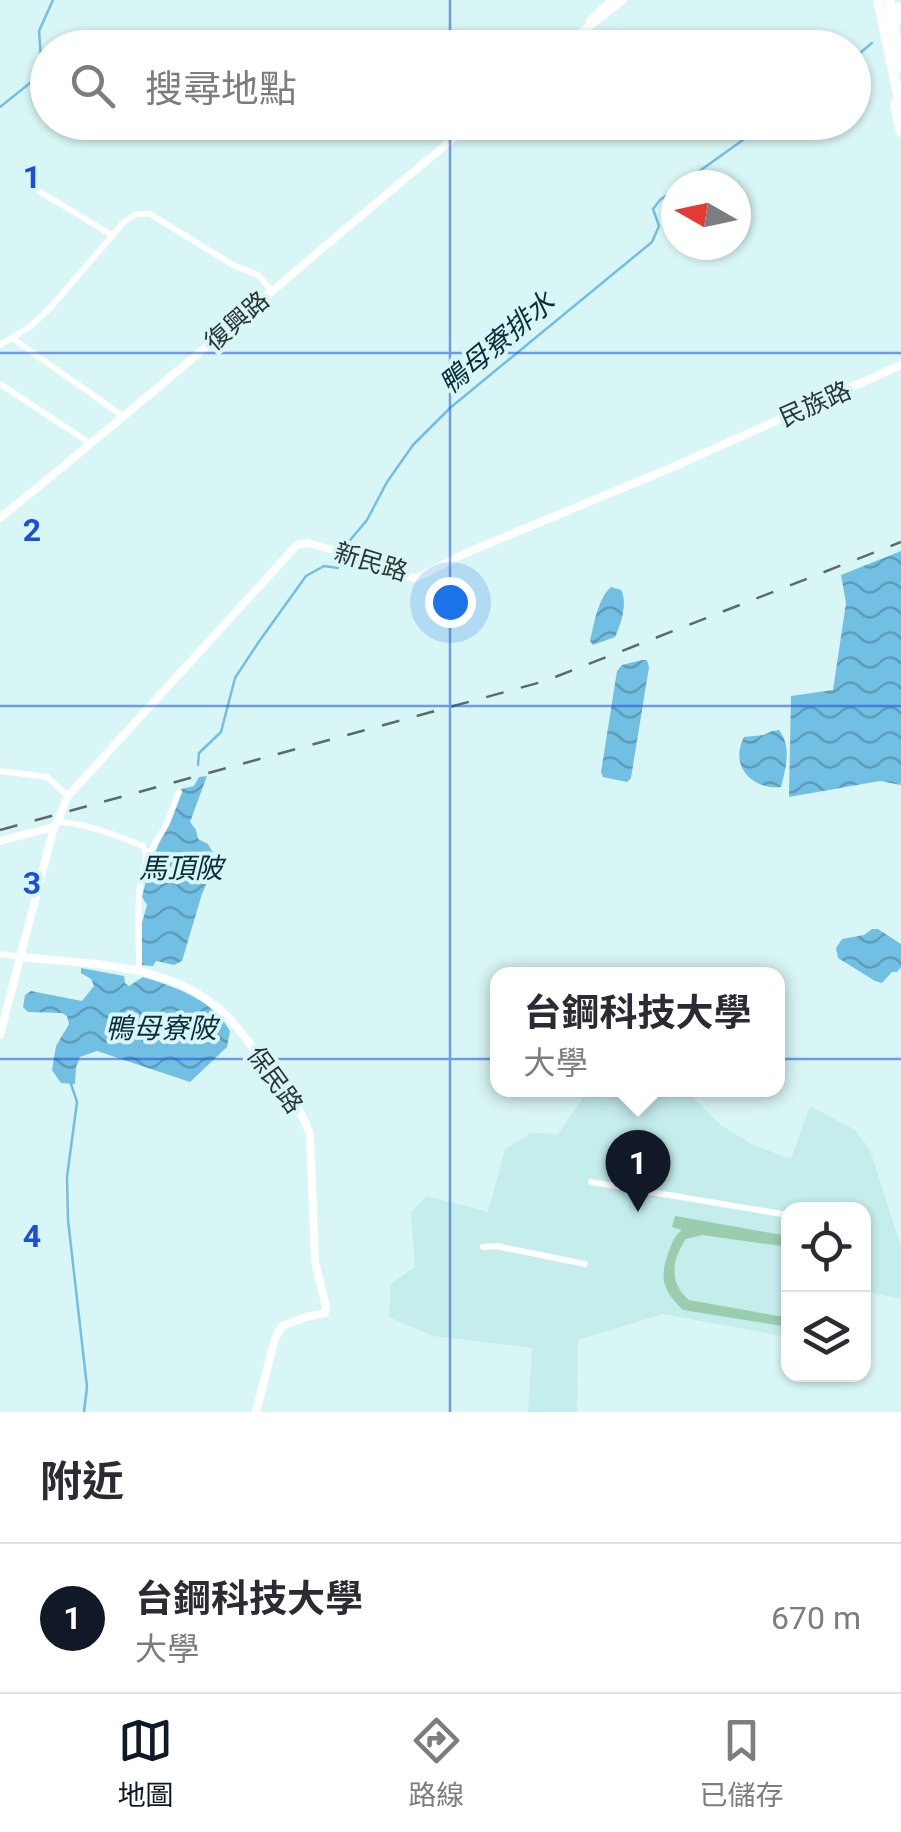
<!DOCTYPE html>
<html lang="zh-TW">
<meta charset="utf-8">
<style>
:root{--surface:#fff;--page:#f2f2f3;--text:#2b2b33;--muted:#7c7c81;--line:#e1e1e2;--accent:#111827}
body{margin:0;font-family:Roboto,"Noto Sans TC",sans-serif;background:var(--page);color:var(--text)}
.controls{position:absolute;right:30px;bottom:30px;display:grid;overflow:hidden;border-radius:20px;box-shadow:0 2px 8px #0004}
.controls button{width:90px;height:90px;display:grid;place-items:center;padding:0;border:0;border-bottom:2px solid var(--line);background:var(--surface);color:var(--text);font:50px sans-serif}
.compass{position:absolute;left:661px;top:170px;width:90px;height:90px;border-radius:50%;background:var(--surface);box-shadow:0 2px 8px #0004;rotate:279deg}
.you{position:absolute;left:450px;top:602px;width:35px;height:35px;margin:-25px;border:8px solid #fff;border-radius:50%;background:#1a73e8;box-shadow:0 0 0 15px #1a73e833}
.badge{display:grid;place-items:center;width:65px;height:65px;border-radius:50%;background:var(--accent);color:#fff;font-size:32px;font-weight:700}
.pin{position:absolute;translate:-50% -82px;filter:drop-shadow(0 2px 5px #0008)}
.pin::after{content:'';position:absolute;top:52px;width:35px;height:30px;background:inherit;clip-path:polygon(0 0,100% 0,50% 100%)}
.popup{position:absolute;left:490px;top:967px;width:295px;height:130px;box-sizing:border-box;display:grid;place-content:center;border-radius:20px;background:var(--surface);filter:drop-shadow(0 2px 8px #0005);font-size:32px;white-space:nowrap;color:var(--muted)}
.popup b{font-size:38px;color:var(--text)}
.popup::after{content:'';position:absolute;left:50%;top:100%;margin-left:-20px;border:20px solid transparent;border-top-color:var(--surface)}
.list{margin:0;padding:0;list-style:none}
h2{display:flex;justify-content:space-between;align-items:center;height:130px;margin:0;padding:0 40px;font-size:42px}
h2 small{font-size:32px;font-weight:400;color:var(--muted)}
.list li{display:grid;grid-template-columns:65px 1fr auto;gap:30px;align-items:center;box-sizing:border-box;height:150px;padding:0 40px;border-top:2px solid var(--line)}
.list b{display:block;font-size:38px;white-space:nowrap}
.list p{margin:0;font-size:32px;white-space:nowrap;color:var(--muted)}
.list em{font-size:32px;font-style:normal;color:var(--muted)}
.icon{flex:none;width:55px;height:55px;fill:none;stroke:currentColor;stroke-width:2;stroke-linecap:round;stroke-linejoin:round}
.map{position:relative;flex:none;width:901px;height:1412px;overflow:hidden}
.search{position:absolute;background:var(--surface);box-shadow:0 2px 8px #0004;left:30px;right:30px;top:30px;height:110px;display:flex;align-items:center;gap:25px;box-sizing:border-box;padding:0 35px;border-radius:55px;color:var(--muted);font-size:38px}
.sheet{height:280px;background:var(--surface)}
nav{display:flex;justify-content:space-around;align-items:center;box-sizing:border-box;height:140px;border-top:2px solid var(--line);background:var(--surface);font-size:28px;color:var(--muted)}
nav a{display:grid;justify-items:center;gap:5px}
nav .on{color:var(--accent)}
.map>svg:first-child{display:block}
.built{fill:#c5edec}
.garden{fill:#99cdae}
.water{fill:url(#water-waves)}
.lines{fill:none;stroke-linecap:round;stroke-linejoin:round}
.stream{stroke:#72bfe4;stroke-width:2.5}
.minor{stroke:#fff;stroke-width:6}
.tertiary{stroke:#fff;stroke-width:8}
.trunk{stroke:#fff;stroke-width:10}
.rail{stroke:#5a6b6a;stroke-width:2.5;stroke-dasharray:18 18;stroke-linecap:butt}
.grid{fill:none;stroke:#1d4ed8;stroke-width:2.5;stroke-opacity:0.55}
.labels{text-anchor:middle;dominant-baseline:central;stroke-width:8;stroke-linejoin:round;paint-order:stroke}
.street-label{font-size:25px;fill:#2b3736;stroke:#d8f6f5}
.water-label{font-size:28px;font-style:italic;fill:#092e3e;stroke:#d8f6f5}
.grid-label{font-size:32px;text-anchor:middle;font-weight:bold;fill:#1d4ed8;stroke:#d8f6f5;stroke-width:8;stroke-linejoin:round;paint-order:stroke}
</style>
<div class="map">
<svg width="901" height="1412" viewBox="0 0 901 1412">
<defs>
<pattern id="water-waves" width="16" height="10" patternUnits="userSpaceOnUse" patternTransform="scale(2.5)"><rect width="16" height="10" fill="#72bfe4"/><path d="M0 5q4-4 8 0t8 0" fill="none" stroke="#5e9cba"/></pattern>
</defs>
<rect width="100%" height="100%" fill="#d8f6f5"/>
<!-- built -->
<polygon class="built" points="588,1090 685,1090 722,1126 753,1145 791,1159 810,1106 855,1130 870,1150 901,1247 901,1299 864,1291 864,1210 788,1210 788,1337 663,1314 578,1340 577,1412 528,1412 532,1348 433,1336 389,1317 391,1284 415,1267 411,1212 427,1196 488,1212 505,1149 531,1133 558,1134"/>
<!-- garden -->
<path class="garden" d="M675,1216l113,20v11l-86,-12 -16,4c-14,20 -18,43 3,61l89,16h10v11l-105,-17c-21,-21 -24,-32 -14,-59 4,-10 5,-15 13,-21l-10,-3z"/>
<!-- water -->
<g class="water">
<polygon points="901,551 901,785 880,781 789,797 791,696 833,690 846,603 841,575"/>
<path d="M611,587l10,3c7,12 0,35 -6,47l-22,8 -3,-4c4,-17 8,-43 21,-54z"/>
<polygon points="642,660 647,660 649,667 631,778 627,782 603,777 601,772 617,671 622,665"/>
<path d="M779,730c13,17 7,37 2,57 -29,3 -52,-21 -37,-50l20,-2 8,-4z"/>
<polygon points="207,776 190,822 196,830 198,839 208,844 213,853 214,867 202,894 182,961 174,965 156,961 153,966 142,965 142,923 147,905 142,897 149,868 181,789 194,786 199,777"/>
<polygon points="872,929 878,929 901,944 901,967 897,972 892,972 882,983 875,981 838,958 836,948 842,939 864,935"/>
<path d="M81,968l43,8 1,7 4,3 14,-9c35,11 68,22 87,54l-3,16 -37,35 -93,-31 -17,6 -4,10 -1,17 -14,-1 -9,-13 4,-24 13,-22 -2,-8 -5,-3 -34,-1 -5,-5 2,-12 6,-4 51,10 12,-15 -3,-7 -10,-6z"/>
</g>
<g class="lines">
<!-- stream -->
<g class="stream">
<polyline points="854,58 872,43"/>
<polyline points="0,107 30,83 35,75 41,58 39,31 53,0"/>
<polyline points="680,185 768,122"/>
<polyline points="346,545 367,520 387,482 413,445 450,408 652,242 659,226 653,209 660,200 676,188"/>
<polyline points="198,765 199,753 221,732 235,678 258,643 306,576 324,566 338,568"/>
<polyline points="70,1081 77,1102 67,1177 68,1220 87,1387 84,1412"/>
</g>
<!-- minor -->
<g class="minor">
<polyline points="32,187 112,235"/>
<polyline points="12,338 124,417"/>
<polyline points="0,345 31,326 51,307 124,222 136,214 150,214 233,265 258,275 272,291"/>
<polyline points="0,384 91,444"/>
<polyline points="0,771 47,777 68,796"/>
<path d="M59,822c29,2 57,13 84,24 8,13 -1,24 -3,38 -3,28 -1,59 -1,88"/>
<polyline points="148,856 167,823 179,792"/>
<polyline points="0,954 21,957"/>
<polyline points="591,1182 788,1215"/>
<polyline points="483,1247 496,1246 585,1264"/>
</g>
<!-- tertiary -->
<g class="tertiary">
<polyline points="590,21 612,0"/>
<polyline points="561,48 623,0"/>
<path d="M0,518c160,-129 315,-265 473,-396"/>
<path d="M0,841l54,-14c7,-8 9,-22 14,-31l229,-251 11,-2 42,12 44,20 22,3 50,-25 207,-86 228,-102"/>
<path d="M21,957c69,7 152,6 205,58 12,12 23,28 34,42 20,25 39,47 50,77l5,127 11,46 -1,6 -19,4 -24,9 -7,13 -19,73"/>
<polyline points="0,1035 54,827"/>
</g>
<!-- trunk -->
<g class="trunk">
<polyline points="878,0 901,109"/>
<polyline points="889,0 901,68"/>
<polyline points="898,7 901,20"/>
<polyline points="895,104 901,132"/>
</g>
<!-- rail -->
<polyline class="rail" points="0,830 545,681 901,542"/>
</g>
<!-- grid -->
<path class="grid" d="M450,0v48M450,122v1290M0,353h901M0,706h901M0,1059h901"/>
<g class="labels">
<!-- street labels -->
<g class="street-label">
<text transform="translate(237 321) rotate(-41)">復興路</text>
<text transform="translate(815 404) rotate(-24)">民族路</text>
<text transform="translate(371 562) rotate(17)">新民路</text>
<text transform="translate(275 1080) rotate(54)">保民路</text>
</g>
<!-- water labels -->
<g class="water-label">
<text transform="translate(497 343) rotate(-40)">鴨母寮排水</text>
<text x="181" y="868">馬頂陂</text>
<text x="161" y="1028">鴨母寮陂</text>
</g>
</g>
<g class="grid-label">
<text x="32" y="188">1</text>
<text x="32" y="541">2</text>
<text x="32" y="894">3</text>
<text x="32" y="1247">4</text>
</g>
</svg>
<div class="controls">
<button><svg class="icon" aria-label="locate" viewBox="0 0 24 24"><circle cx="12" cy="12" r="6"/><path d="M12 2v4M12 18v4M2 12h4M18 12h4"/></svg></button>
<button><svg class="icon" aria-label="layers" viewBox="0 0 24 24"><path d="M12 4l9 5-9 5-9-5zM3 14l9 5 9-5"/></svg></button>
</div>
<svg class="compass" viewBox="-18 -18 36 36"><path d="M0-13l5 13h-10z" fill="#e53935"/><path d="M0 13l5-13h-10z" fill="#7c7c81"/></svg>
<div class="you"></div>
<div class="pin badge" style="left:638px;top:1212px">1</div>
<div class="popup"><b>台鋼科技大學</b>大學</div>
<div class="search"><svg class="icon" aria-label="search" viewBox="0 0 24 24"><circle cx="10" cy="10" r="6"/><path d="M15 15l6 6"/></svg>搜尋地點</div>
</div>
<section class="sheet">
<h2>附近<small></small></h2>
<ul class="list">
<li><span class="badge">1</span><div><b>台鋼科技大學</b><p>大學</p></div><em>670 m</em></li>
</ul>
</section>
<nav>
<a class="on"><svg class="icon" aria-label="map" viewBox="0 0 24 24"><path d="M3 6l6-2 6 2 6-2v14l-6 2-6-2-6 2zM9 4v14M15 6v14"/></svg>地圖</a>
<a><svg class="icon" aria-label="directions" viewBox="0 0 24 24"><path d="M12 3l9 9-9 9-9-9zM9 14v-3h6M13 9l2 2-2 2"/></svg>路線</a>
<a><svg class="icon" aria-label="saved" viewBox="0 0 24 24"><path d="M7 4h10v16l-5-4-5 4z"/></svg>已儲存</a>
</nav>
